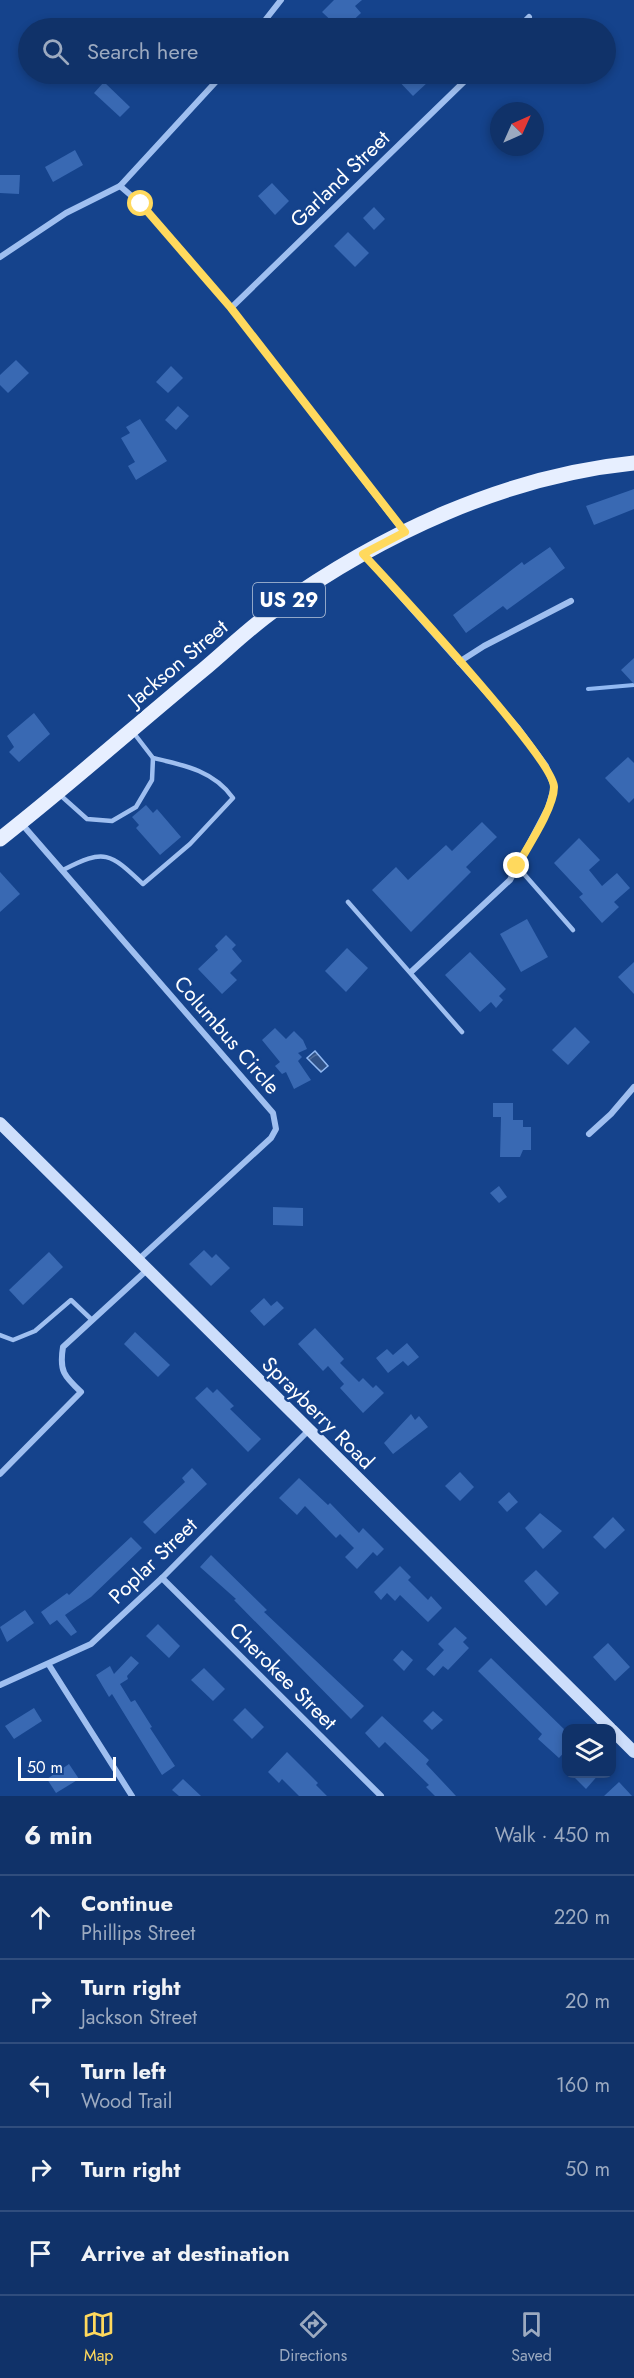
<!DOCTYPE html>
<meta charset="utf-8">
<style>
:root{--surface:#103269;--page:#1e3e71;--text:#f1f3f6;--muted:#9caac0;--line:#304d7d;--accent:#ffd95d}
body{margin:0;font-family:Jost,sans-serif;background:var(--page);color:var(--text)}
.controls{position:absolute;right:18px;bottom:18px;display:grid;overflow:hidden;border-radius:12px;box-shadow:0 3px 9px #0003}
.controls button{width:54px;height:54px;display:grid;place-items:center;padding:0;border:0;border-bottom:2px solid var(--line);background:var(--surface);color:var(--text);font:30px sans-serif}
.compass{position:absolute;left:490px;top:102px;width:54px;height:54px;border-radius:50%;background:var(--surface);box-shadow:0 3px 9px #0003;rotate:45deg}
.scale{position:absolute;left:18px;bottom:15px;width:98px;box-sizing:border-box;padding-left:6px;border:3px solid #fff;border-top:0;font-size:16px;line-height:21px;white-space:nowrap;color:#fff;-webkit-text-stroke:4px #15438c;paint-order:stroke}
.stop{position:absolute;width:18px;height:18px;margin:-14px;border:4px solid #ffd95d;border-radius:50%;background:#fff}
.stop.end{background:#ffd95d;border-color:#fff;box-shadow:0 2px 6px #0008}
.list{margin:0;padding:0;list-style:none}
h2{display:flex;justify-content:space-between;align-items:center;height:78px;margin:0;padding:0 24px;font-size:26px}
h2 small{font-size:20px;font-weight:400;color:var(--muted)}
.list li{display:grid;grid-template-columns:39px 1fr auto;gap:18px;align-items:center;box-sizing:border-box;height:84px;padding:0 24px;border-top:2px solid var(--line)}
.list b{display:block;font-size:22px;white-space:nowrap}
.list p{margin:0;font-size:20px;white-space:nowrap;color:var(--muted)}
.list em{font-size:20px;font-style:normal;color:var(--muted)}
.icon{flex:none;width:33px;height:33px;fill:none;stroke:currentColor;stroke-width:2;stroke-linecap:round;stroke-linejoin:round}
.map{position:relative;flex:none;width:634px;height:1796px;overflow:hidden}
.search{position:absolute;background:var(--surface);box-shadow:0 3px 9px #0003;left:18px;right:18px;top:18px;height:66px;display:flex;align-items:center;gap:15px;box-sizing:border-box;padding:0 21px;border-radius:33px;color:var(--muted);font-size:22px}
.sheet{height:498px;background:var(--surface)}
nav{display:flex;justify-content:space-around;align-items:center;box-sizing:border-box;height:84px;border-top:2px solid var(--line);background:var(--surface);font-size:16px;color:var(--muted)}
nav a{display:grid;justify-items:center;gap:3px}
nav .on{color:var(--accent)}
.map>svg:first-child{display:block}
.water{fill:url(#water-waves);stroke:#91b9f3;stroke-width:1.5}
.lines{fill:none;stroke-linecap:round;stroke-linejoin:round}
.stream{stroke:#91b9f3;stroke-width:4}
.building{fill:#3969b3}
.lane{stroke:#9fbff0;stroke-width:4.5}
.street{stroke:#9fbff0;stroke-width:6}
.secondary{stroke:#cddefb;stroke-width:12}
.primary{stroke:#e7efff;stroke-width:15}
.route{stroke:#ffd95d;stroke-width:8}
.labels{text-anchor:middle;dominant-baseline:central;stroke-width:5;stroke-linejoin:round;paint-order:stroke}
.shield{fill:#15438c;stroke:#b9c7dc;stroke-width:1.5}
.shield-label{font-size:20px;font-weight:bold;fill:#fff}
.street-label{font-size:21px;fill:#fff;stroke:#15438c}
</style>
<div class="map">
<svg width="634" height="1796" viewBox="0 0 634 1796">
<defs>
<pattern id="water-waves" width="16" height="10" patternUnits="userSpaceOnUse" patternTransform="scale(1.5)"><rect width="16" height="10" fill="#305288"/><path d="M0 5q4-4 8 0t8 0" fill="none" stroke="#4f6c9a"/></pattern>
</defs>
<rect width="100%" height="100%" fill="#15438c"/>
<!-- water -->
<polygon class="water" points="315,1051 328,1066 321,1072 307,1058"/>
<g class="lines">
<!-- stream -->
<polyline class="stream" points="588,689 634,685"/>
</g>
<!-- building -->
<g class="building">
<polygon points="334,0 362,0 355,6 361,13 345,28 339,28 322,12"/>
<polygon points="392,74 423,74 429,81 413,96"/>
<polygon points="104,82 130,107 120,117 94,93"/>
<polygon points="75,150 83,165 53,182 45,167"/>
<polygon points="0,175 20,175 19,194 0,193"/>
<polygon points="272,183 289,201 275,215 258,196"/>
<polygon points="374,207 385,219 374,230 363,218"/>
<polygon points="348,232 369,253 355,267 334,246"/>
<polygon points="16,360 29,373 8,393 0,385 0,375"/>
<polygon points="171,366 183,378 168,393 156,382"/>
<polygon points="178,406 189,416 176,430 165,420"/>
<polygon points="140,419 167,461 136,480 128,466 135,462 121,438 130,433 126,427"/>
<polygon points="634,489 634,509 594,525 586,506"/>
<polygon points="550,547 565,568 507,610 503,606 466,633 453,615 522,562 524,565"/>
<polygon points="634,658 634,684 621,670"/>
<polygon points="34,713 50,734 19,762 9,752 14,747 7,736"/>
<polygon points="628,757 634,763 634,798 629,803 605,778"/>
<polygon points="146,805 153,813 157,809 181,837 160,855 136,828 139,825 132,817"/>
<polygon points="482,822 497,837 466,867 471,872 411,932 372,890 396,867 408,880 446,845 452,851"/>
<polygon points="579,838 600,860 589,870 602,886 617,873 630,888 614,902 619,907 602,923 579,897 583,894 554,863"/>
<polygon points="0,872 20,894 0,912"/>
<polygon points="527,919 548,957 521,972 500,934"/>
<polygon points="226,935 236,945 232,949 242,961 230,973 237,980 222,994 198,969 218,950 215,946"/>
<polygon points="347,948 368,968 346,992 325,971"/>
<polygon points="470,952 506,989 499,996 503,1000 496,1008 491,1002 480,1012 445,975"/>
<polygon points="634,962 634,994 618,977"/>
<polygon points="575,1027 590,1042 568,1065 552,1050"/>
<polygon points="275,1028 286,1039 294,1031 303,1040 307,1049 298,1053 302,1057 298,1061 311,1080 294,1089 286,1072 282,1074 275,1066 280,1062 262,1040"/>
<polygon points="493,1103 513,1103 513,1120 523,1120 523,1127 531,1127 531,1150 523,1150 520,1157 500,1157 501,1117 493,1117"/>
<polygon points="499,1186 507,1197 499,1203 490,1193"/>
<polygon points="273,1207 303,1208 303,1226 273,1225"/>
<polygon points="204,1250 212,1258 216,1254 230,1268 211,1286 189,1264"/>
<polygon points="49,1252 63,1267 23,1305 9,1290"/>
<polygon points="264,1298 271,1306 277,1301 284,1308 264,1326 250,1311"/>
<polygon points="315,1328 344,1359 340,1363 359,1382 363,1378 373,1388 376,1385 384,1393 363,1413 340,1388 344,1384 328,1366 323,1371 298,1344"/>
<polygon points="135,1332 170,1365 158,1377 124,1344"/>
<polygon points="407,1343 419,1357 408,1366 403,1361 388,1373 376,1358 387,1349 393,1355"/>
<polygon points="207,1387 213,1393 217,1389 234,1406 230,1409 261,1439 248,1452 195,1398"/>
<polygon points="411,1414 415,1420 419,1416 428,1427 393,1454 384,1443"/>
<polygon points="192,1468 207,1484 155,1534 143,1522 185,1482 182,1478"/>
<polygon points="460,1472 474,1487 460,1501 445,1486"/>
<polygon points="299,1478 328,1505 330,1503 359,1533 363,1528 384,1549 377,1556 373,1552 357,1569 345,1557 354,1548 340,1534 336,1538 305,1506 297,1515 279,1498"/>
<polygon points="509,1492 518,1502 507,1512 498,1502"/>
<polygon points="540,1513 562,1531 543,1549 525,1528"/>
<polygon points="613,1517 625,1530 605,1549 593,1537"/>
<polygon points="131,1537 142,1548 91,1597 65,1615 77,1632 71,1636 57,1620 50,1625 41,1612 67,1593 69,1595"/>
<polygon points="211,1555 267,1610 264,1612 364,1706 351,1719 234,1600 236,1599 200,1567"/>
<polygon points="400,1566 411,1577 408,1580 428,1600 431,1596 442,1608 428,1622 400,1595 395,1601 387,1593 381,1600 374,1592"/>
<polygon points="536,1570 559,1593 546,1606 524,1581"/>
<polygon points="25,1610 34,1623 7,1642 0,1627"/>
<polygon points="158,1624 180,1646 169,1658 146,1636"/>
<polygon points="455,1627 467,1638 463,1642 469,1648 448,1670 443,1666 434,1676 426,1669 444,1650 438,1644"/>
<polygon points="608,1643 630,1667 615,1681 593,1657"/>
<polygon points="402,1650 413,1660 404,1671 393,1660"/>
<polygon points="131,1656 139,1663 127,1676 128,1679 120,1684 131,1702 135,1700 152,1727 150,1728 175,1766 162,1775 112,1694 109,1697 96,1675 110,1666 114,1674"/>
<polygon points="491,1658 567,1732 567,1749 559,1758 538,1739 542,1734 478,1671"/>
<polygon points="204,1668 225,1689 213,1701 191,1680"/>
<polygon points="34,1708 42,1721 14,1739 5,1726"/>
<polygon points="245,1708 264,1727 252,1739 233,1720"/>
<polygon points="433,1711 443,1720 432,1730 423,1721"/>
<polygon points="382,1716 429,1760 426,1764 456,1796 435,1796 426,1787 429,1785 385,1742 379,1748 365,1733"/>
<polygon points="287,1752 318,1783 316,1785 327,1796 299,1796 282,1779 279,1783 268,1772"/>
<polygon points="69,1764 79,1779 56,1793 47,1779"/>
<polygon points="570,1773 600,1773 586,1789"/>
<polygon points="183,1779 201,1796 179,1796 172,1790"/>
<polygon points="619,1782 632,1796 604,1796"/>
</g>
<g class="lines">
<!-- lane -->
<g class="lane">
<polyline points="59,794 87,819 112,821 136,807 152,780 153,758"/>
<polyline points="517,866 573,930"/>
<path d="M63,870c42,-22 47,-17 80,14l47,-40 43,-46c-19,-27 -49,-33 -80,-40l-20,-26"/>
<polyline points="348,902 462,1032"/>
<polyline points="0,1335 13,1340 35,1331 71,1300 92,1320"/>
</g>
<!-- street -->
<g class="street">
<polyline points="259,28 281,0"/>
<polyline points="518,28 529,17"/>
<polyline points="120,186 141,204 231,308 404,532"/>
<polyline points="0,257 66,213 120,186 223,74"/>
<polyline points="231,308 472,74"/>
<polyline points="363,554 518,728 546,766 554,787 548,808 510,880 411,972"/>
<polyline points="459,662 484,646 571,601"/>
<polyline points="21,823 273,1113 276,1129 271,1138 138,1260"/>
<polyline points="589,1134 611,1114 634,1087"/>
<path d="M0,1474l81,-82c-17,-16 -22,-21 -18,-45l85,-78"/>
<polyline points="162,1578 381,1796"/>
<polyline points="49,1665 132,1796"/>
<polyline points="0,1685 91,1644 162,1578 308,1431"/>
</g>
<!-- secondary -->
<g class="secondary">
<polyline points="0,1123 610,1728"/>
<polyline points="612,1730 634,1752"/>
</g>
<!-- primary -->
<path class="primary" d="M0,839c69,-54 135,-113 203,-169 24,-20 47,-43 73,-61 105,-75 229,-133 358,-146"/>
</g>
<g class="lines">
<!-- route -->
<path class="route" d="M141,204l90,104 174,224 -42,22c28,30 191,205 191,233 0,21 -27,61 -37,79"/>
</g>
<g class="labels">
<!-- shield labels -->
<rect class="shield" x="253" y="583" width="72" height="34" rx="4.5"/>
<g class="shield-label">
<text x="289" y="600">US 29</text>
</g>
<!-- street labels -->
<g class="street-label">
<text transform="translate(340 179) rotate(-44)">Garland Street</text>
<text transform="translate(178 663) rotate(-40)">Jackson Street</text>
<text transform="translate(227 1035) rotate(49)">Columbus Circle</text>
<text transform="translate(318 1413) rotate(45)">Sprayberry Road</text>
<text transform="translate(153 1561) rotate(-44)">Poplar Street</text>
<text transform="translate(283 1676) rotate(45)">Cherokee Street</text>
</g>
</g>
</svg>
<div class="controls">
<button><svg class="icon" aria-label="layers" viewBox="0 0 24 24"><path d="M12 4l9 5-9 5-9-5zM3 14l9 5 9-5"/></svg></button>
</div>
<svg class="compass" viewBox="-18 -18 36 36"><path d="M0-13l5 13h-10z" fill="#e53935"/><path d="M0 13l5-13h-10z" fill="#9caac0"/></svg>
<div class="scale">50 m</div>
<div class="stop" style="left:141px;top:204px"></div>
<div class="stop end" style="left:517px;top:866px"></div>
<div class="search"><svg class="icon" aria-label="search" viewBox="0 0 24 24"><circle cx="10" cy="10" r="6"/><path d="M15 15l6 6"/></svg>Search here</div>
</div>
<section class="sheet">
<h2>6 min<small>Walk · 450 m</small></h2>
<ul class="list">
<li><svg class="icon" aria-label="ahead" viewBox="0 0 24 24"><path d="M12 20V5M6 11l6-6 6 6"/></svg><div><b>Continue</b><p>Phillips Street</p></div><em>220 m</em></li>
<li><svg class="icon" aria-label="right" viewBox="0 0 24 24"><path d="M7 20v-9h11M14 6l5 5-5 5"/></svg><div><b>Turn right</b><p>Jackson Street</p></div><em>20 m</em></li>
<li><svg class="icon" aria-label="left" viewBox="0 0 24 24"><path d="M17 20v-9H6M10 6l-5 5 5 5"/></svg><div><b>Turn left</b><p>Wood Trail</p></div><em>160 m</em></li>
<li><svg class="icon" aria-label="right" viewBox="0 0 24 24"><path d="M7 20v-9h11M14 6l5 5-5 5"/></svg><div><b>Turn right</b></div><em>50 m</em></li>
<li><svg class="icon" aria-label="arrive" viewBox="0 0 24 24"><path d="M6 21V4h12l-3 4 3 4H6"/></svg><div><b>Arrive at destination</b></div></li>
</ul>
</section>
<nav>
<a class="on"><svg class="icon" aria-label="map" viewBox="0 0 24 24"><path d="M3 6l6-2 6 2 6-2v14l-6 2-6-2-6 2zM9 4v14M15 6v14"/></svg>Map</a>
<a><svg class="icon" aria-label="directions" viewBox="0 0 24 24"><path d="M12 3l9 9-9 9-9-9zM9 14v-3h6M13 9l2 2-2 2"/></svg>Directions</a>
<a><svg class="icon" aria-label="saved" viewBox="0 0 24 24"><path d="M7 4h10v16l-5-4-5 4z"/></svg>Saved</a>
</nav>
